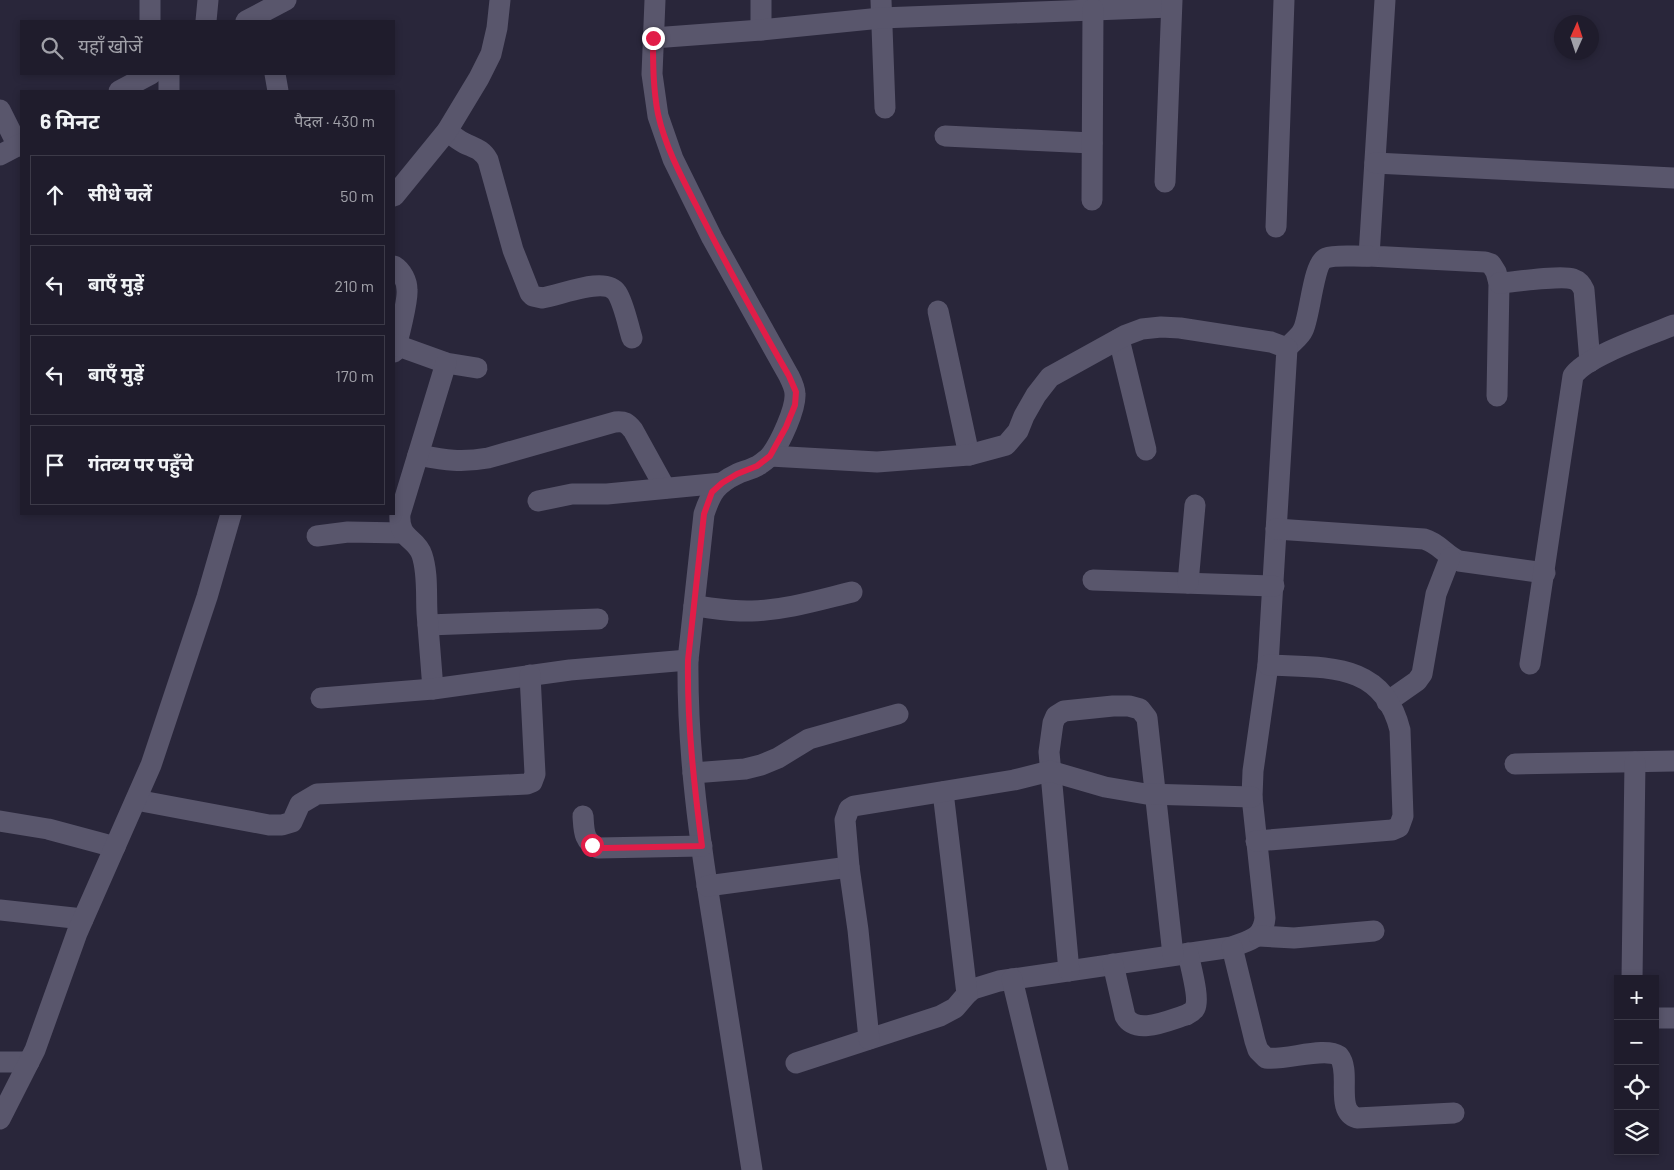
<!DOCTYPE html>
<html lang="hi">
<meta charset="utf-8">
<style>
:root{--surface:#1f1c2c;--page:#272534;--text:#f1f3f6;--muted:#a1a1a9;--line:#3c3a48}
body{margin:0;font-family:Barlow,"Noto Sans Devanagari",sans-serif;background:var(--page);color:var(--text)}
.controls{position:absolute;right:15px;bottom:15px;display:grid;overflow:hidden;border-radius:0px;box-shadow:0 2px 8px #0003}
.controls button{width:45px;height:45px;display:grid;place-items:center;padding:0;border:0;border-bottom:1px solid var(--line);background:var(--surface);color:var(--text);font:25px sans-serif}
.compass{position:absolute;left:1554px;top:15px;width:45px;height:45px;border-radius:50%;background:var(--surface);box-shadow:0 2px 8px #0003;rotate:3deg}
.stop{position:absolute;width:15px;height:15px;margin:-11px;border:4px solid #e11d48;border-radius:50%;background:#fff}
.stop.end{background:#e11d48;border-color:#fff;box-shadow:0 1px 5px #0008}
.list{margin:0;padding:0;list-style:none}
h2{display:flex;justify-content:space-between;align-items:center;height:65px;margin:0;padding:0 20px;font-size:21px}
h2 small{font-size:16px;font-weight:400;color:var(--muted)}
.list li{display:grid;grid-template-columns:32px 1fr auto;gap:15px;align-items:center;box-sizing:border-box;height:80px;margin:0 10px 10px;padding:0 10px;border:1px solid var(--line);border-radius:0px}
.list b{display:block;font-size:19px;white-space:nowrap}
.list em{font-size:16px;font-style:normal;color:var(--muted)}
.icon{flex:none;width:28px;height:28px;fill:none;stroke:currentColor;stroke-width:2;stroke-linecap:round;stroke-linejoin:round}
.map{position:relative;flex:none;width:1674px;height:1170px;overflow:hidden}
.search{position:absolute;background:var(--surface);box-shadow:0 2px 8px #0003;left:20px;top:20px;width:375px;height:55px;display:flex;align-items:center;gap:12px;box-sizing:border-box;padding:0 18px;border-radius:0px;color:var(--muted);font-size:19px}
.panel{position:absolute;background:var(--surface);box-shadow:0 2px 8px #0003;left:20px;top:90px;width:375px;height:425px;border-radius:0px}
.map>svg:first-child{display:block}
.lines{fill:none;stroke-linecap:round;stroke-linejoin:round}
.minor{stroke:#59566c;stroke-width:21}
.route{stroke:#e11d48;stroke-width:6}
</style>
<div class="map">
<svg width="1674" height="1170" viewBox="0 0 1674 1170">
<rect width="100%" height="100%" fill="#29263a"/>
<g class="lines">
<!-- minor -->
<g class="minor">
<path d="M655,0l-3,74 6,42 15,43 39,79 77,138c3,6 6,12 6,18 1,15 -15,49 -24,61 -3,4 -8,7 -12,10 -7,4 -15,6 -22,9 -21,10 -26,19 -33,40l-16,146c-1,92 12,184 27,275 12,78 25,157 37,235"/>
<polyline points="881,0 885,108"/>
<polyline points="1385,0 1369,256 1485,262 1491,264 1496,272 1499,283 1497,396"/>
<polyline points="150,21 150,0"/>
<polyline points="206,21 208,0"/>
<polyline points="246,21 286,0"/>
<polyline points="761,30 761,0"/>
<polyline points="653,38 761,30 881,18 1171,7"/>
<polyline points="275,74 278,91"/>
<polyline points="119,91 151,74"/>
<polyline points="169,91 169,74"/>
<polyline points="0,110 18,146"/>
<path d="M447,131c5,4 11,9 17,12 10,5 18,6 24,17l25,90 17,43 3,3 9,2c18,-2 63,-23 75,-5 7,11 11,32 15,45"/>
<polyline points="945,136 1092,143"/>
<polyline points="0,155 21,144"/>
<polyline points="1375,163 1674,178"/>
<polyline points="1165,182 1172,0"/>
<polyline points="394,196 447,131 479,78 491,54 497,28 500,0"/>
<polyline points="1092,200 1093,9"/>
<polyline points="1276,227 1284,0"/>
<path d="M394,266c8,5 13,15 13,24 1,10 -9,51 -13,62"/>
<path d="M1499,283c15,-1 62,-8 74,-4 6,2 8,5 11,11l6,72"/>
<polyline points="938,311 969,455"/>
<polyline points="1119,339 1146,450"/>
<polyline points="396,345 446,363 477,368"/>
<path d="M1287,348c5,-6 13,-11 16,-18 7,-13 10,-67 23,-72 10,-4 32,-1 43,-2"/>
<path d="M418,455c27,5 42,8 70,3l127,-36c10,-1 12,1 18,8l32,58"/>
<path d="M770,456l107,6 92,-7 37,-10 12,-14 6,-15 12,-21 14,-18 76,-42 16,-6 19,-2 19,1 91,14 16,6 -19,317 -15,106 -1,26 13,121c-2,21 -16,22 -33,29l-233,34 -26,8 -6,5 -12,14 -15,8 -144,47"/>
<polyline points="538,501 572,494 607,494 722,483"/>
<path d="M1276,529l148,10c15,4 22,17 35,22l86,12"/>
<polyline points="317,536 348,532 403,533"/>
<polyline points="1093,580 1274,586"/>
<polyline points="1188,583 1195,505"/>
<path d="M694,606c19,2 39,6 58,5 34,-1 67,-11 100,-19"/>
<polyline points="428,625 598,619"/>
<path d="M1530,664l43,-288c13,-20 77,-41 101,-51"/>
<path d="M433,689c-2,-25 -4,-51 -6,-76 -1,-19 1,-40 -5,-58 -6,-18 -24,-15 -22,-41l46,-151"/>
<polyline points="321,698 433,689 570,670 688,660"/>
<polyline points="1387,702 1417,681 1422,674 1436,594 1450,558"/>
<polyline points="1515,764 1674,761"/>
<polyline points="693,773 745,769 761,765 778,758 809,739 898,714"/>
<polyline points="943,792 967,994"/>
<polyline points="136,800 269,825 282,825 292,822 300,804 317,794 527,784 532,782 535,774 530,675"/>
<path d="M583,816c1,14 0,25 15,32l104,-2"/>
<polyline points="0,821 48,829 115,847"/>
<path d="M1256,841l136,-11 7,-3 4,-11 -3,-86c-17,-69 -75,-62 -132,-65"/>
<polyline points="707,886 849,867"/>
<polyline points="0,910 83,919"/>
<polyline points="1259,936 1294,938 1374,931"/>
<path d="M1232,947l23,94 3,9 8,8c20,3 58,-12 73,-2 13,16 -5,55 18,62l97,-5"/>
<path d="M1113,964l12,52c11,20 44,4 61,-1 4,-2 7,-3 9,-7 5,-10 -5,-43 -7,-55"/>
<polyline points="1069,971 1049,752 1053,723 1056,716 1064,711 1113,706 1129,706 1140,709 1147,718 1173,955"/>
<polyline points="1012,979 1058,1170"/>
<polyline points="1632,979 1635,762"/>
<polyline points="1655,1018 1674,1018"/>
<polyline points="869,1039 858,930 849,867 845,820 849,809 854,806 1014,780 1050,771 1105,787 1146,794 1252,797"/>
<polyline points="0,1062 29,1062"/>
<polyline points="0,1119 35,1050 77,933 151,765 207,597 231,514"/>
</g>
</g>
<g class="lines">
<!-- route -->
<path class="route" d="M592,845l6,3h8l96,-2c-8,-62 -15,-123 -14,-186l16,-146 8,-22 10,-9 15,-9 20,-8 13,-10 16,-29 9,-22 1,-13 -7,-16c-32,-56 -64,-113 -93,-171 -15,-29 -31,-59 -38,-91 -5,-26 -5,-51 -5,-76"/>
</g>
</svg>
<div class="controls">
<button>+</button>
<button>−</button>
<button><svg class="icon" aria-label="locate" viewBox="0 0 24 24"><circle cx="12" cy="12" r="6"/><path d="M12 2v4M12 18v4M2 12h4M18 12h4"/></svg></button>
<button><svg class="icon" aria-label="layers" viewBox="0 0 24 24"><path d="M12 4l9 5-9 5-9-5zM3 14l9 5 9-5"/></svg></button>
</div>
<svg class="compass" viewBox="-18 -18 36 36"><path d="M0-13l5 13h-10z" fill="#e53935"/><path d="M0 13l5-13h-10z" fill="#a1a1a9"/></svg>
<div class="stop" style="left:592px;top:845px"></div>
<div class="stop end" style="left:653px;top:38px"></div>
<div class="search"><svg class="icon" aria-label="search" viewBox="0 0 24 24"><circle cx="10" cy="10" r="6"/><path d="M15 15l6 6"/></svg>यहाँ खोजें</div>
<section class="panel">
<h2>6 मिनट<small>पैदल · 430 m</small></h2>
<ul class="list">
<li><svg class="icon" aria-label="ahead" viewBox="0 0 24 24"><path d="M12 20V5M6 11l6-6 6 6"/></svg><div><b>सीधे चलें</b></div><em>50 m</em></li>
<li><svg class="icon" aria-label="left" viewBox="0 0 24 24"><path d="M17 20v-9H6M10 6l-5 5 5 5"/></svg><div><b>बाएँ मुड़ें</b></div><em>210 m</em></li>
<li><svg class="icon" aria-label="left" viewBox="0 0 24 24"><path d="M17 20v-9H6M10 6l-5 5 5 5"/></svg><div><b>बाएँ मुड़ें</b></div><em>170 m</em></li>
<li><svg class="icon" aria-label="arrive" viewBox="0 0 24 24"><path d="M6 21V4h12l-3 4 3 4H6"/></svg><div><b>गंतव्य पर पहुँचे</b></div></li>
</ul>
</section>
</div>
